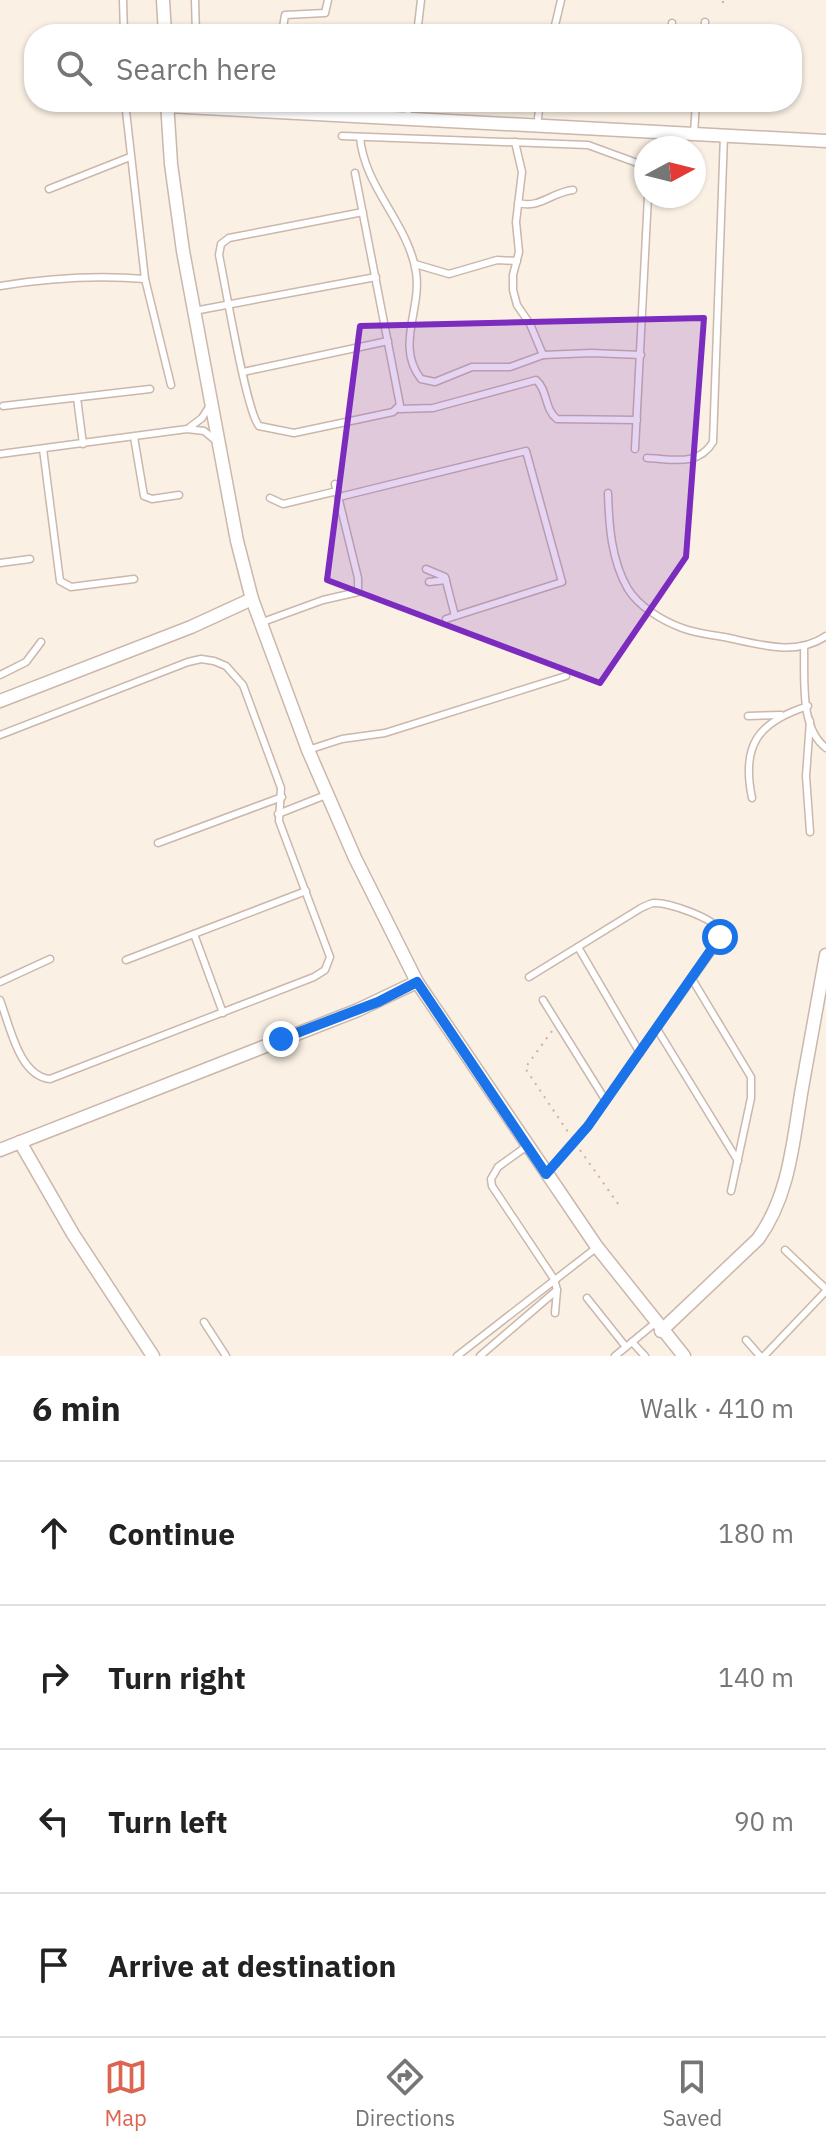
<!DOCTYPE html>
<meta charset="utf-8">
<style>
:root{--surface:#fff;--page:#f2f2f2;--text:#222;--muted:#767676;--line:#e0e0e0;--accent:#dc6552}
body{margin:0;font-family:"IBM Plex Sans",sans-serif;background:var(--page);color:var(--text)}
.compass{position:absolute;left:634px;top:136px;width:72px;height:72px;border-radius:50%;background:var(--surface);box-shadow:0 2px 6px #0004;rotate:83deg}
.stop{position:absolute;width:24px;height:24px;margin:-18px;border:6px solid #1a73e8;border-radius:50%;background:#fff}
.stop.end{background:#1a73e8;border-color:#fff;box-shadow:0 2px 8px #0008}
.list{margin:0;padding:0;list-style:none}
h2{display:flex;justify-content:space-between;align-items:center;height:104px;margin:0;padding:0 32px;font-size:34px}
h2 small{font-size:26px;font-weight:400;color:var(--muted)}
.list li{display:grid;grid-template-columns:52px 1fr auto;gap:24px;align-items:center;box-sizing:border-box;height:144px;padding:0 32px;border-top:2px solid var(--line)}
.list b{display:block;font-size:30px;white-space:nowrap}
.list em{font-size:26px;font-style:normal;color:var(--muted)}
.icon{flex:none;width:44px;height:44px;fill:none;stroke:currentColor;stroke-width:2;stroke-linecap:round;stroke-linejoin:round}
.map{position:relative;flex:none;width:826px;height:1356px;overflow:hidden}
.search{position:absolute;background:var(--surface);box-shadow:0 2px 6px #0004;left:24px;right:24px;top:24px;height:88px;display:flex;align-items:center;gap:20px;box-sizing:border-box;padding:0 28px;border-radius:32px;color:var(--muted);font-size:30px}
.sheet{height:680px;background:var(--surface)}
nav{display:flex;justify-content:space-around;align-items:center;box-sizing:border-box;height:112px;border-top:2px solid var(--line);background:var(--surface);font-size:22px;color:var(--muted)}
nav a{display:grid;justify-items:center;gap:4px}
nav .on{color:var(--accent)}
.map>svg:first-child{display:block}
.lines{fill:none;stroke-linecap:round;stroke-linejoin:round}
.lane-casing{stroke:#cbb7ab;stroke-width:9}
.street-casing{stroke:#cbb7ab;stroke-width:15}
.path{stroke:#d2b0a1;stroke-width:2;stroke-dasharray:2 6;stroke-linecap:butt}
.lane{stroke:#fff;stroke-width:6}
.street{stroke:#fff;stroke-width:12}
.route{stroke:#1a73e8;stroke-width:10}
.marked{fill:#7b2cbf;fill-opacity:0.2;stroke:#7b2cbf;stroke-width:6;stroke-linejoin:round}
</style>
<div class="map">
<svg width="826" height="1356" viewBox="0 0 826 1356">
<rect width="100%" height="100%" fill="#faf0e4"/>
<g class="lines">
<!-- lane casing -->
<g class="lane-casing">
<g id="lane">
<polyline points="123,0 124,34"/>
<polyline points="195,0 196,34"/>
<polyline points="282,34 285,15 325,13 328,0"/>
<polyline points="417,34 421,0"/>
<polyline points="553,34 561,0"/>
<polyline points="671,34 672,23"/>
<polyline points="704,34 705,22"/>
<polyline points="769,34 772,32"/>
<polyline points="125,102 145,279 171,385"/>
<polyline points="407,119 409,102"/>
<polyline points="537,126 540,102"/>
<polyline points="694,134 696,102"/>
<polyline points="342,136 588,145 640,164 646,170"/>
<path d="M360,137c4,50 48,86 56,135 6,37 -21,74 5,107l14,3 37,-15h38l33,-12 48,-2 50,2"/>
<polyline points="515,142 522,172 516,222 519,252 513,275 513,290 517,305 530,324 543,355"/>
<path d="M355,173l45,232 -7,7 -99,21 -35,-7c-13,-15 -34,-143 -40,-171l2,-11 8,-6 134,-26"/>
<polyline points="49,189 130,157"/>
<path d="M518,203c22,6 34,-11 55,-13"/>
<polyline points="415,264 449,274 497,260 517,261"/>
<path d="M0,286c49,-8 96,-11 145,-7"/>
<polyline points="194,311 376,277"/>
<polyline points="243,372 388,341"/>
<polyline points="77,398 83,444"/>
<polyline points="3,406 150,389"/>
<path d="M399,409l34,-1 103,-28c12,10 8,29 21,39l80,1"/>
<polyline points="190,427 202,418 209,407"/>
<polyline points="134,437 144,496 152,499 179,495"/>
<polyline points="43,449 60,581 71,587 134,579"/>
<polyline points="635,449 648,196"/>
<polyline points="0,454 187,429 204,431 215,440"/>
<path d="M647,458c25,1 51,9 66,-16l11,-307"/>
<path d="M608,493c1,32 3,67 20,96 11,18 35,32 54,39 13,5 29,7 42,9 34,7 72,20 102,-1"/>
<polyline points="339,497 526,451 562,582 446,619"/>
<polyline points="270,498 283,504 337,491"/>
<polyline points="0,563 30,559"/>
<polyline points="426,569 445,577 455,616"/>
<polyline points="429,582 446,580"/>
<polyline points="260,623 323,600 358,592 358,578 335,484"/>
<path d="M804,646c1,30 -5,82 22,102"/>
<polyline points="0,675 26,662 41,642"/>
<polyline points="748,716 781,715"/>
<path d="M0,735l188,-73 13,-3 13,2 12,5 17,19 38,103 -2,33 51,136 -5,13 -11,7 -264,102c-31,-3 -40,-53 -50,-79"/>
<polyline points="308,750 342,739 385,733 566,676"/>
<path d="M752,798c-11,-53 6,-76 56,-92"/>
<polyline points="278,814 326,795"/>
<polyline points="810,832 806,776 810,721"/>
<polyline points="158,843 282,797"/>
<polyline points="194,934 223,1013"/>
<polyline points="578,947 640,1053"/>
<polyline points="126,960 306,891"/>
<path d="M529,977l112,-69c4,-2 8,-4 12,-5 15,-1 61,15 67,28l-2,11 -130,184 -42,48"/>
<polyline points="692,979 751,1077 751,1098 731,1191"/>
<polyline points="0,982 50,959"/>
<polyline points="543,1000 606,1101"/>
<polyline points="657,1029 738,1161"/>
<polyline points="527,1146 498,1167 491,1179 492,1186 554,1279 557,1290 555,1313"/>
<polyline points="785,1250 826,1289"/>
<polyline points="587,1298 626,1347"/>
<polyline points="204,1322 226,1356"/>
<polyline points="746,1340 760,1356"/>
<polyline points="632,1342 645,1356"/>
<polyline points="457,1356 596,1248"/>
<polyline points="480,1356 557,1290"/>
<polyline points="615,1356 655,1323"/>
<polyline points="764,1356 826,1291"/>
</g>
</g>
<!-- street casing -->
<g class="street-casing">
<g id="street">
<polyline points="163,0 165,34"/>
<polyline points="167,102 171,164 183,251 237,541 252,599 308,750 355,858 417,982 597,1247 684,1356"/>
<polyline points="167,106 826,141"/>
<polyline points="0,701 191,627 252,599"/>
<polyline points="20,1142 73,1234 153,1356"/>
<polyline points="0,1150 358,1010 417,982"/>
<path d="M661,1331l97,-92c32,-44 35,-99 44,-151 8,-44 16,-88 24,-133"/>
</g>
</g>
<!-- path -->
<g class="path">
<polyline points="723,3 723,0"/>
<polyline points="552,1031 525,1068 570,1135"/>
<polyline points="580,1150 621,1208"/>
</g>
<!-- lane -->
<use href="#lane" class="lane"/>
<!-- street -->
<use href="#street" class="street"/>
</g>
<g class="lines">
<!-- route -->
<polyline class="route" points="281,1039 378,1002 417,982 546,1174 588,1126 720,937"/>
</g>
<!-- marked area -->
<path class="marked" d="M704,318l-18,239 -86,126 -273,-103 33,-254z"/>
</svg>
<svg class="compass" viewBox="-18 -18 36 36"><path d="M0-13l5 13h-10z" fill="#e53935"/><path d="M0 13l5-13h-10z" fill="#767676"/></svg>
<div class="stop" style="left:720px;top:937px"></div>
<div class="stop end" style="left:281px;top:1039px"></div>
<div class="search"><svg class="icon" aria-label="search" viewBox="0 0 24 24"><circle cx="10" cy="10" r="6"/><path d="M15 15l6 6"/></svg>Search here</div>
</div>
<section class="sheet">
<h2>6 min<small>Walk · 410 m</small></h2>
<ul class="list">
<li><svg class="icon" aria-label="ahead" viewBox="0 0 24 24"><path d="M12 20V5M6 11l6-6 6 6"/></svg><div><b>Continue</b></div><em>180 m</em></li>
<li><svg class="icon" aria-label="right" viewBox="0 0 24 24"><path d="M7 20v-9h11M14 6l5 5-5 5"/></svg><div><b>Turn right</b></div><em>140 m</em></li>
<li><svg class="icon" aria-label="left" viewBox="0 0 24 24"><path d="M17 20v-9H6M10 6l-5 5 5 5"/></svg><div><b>Turn left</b></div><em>90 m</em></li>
<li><svg class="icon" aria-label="arrive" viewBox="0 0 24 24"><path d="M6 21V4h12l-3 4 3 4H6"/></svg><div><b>Arrive at destination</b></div></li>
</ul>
</section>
<nav>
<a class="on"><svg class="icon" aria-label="map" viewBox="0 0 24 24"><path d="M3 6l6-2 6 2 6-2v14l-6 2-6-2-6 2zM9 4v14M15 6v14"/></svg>Map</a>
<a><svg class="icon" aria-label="directions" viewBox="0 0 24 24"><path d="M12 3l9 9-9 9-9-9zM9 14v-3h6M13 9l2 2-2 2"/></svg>Directions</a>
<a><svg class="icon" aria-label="saved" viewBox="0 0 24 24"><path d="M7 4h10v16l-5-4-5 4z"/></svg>Saved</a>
</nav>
